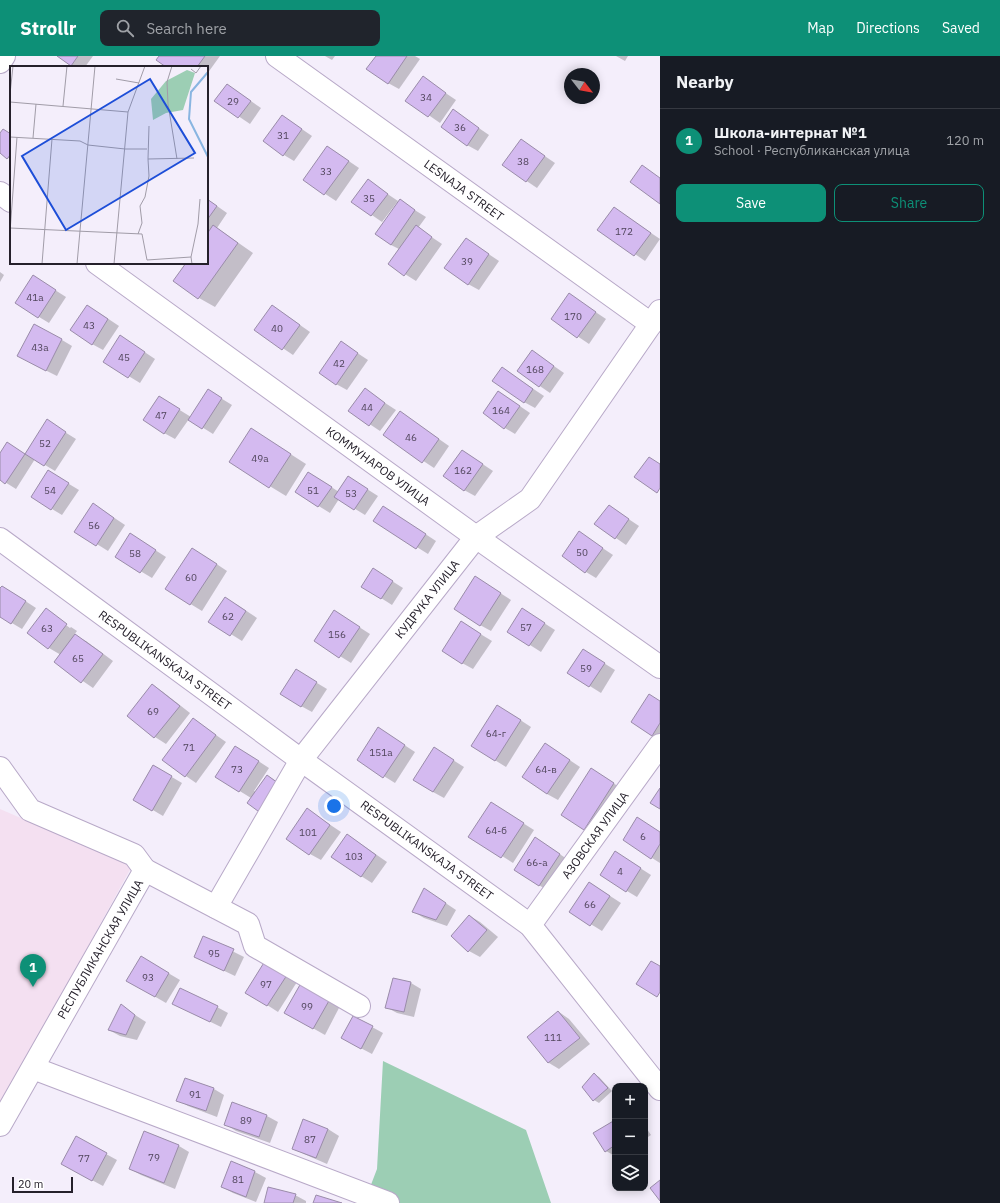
<!DOCTYPE html>
<meta charset="utf-8">
<style>
:root{--surface:#171b24;--page:#20242c;--text:#f1f3f6;--muted:#9ea1a6;--line:#363941;--accent:#0d9077}
body{margin:0;font-family:"IBM Plex Sans",sans-serif;background:var(--page);color:var(--text)}
.controls{position:absolute;right:12px;bottom:12px;display:grid;overflow:hidden;border-radius:8px;box-shadow:0 2px 10px #0003}
.controls button{width:36px;height:36px;display:grid;place-items:center;padding:0;border:0;border-bottom:1px solid var(--line);background:var(--surface);color:var(--text);font:20px sans-serif}
.compass{position:absolute;left:564px;top:12px;width:36px;height:36px;border-radius:50%;background:var(--surface);box-shadow:0 2px 10px #0003;rotate:121deg}
.scale{position:absolute;left:12px;bottom:10px;width:61px;box-sizing:border-box;padding-left:4px;border:2px solid #25202b;border-top:0;font-size:11px;line-height:14px;white-space:nowrap;color:#25202b;-webkit-text-stroke:3px #fff;paint-order:stroke}
.you{position:absolute;left:334px;top:750px;width:14px;height:14px;margin:-10px;border:3px solid #fff;border-radius:50%;background:#1a73e8;box-shadow:0 0 0 6px #1a73e833}
.badge{display:grid;place-items:center;width:26px;height:26px;border-radius:50%;background:var(--accent);color:#fff;font-size:13px;font-weight:700}
.pin{position:absolute;translate:-50% -33px;filter:drop-shadow(0 1px 2px #0008)}
.pin::after{content:'';position:absolute;top:21px;width:14px;height:12px;background:inherit;clip-path:polygon(0 0,100% 0,50% 100%)}
.list{margin:0;padding:0;list-style:none}
h2{display:flex;justify-content:space-between;align-items:center;height:52px;margin:0;padding:0 16px;font-size:17px}
h2 small{font-size:13px;font-weight:400;color:var(--muted)}
.list li{display:grid;grid-template-columns:26px 1fr auto;gap:12px;align-items:center;box-sizing:border-box;height:64px;padding:0 16px;border-top:1px solid var(--line)}
.list b{display:block;font-size:15px;white-space:nowrap}
.list p{margin:0;font-size:13px;white-space:nowrap;color:var(--muted)}
.list em{font-size:13px;font-style:normal;color:var(--muted)}
.actions{display:flex;gap:8px;padding:12px 16px}
.actions a{flex:1;padding:9px 0;border:1px solid var(--accent);border-radius:8px;text-align:center;font-size:14px;color:var(--accent)}
.actions .main{background:var(--accent);color:#fff}
.icon{flex:none;width:22px;height:22px;fill:none;stroke:currentColor;stroke-width:2;stroke-linecap:round;stroke-linejoin:round}
.map{position:relative;flex:none;width:660px;height:1147px;overflow:hidden}
header{display:flex;align-items:center;gap:24px;box-sizing:border-box;height:56px;padding:0 20px;background:var(--accent);color:#fff}
header strong{font-size:19px}
nav{display:flex;gap:22px;margin-inline-start:auto;font-size:14px}
.search{width:280px;height:36px;background:var(--page);display:flex;align-items:center;gap:10px;box-sizing:border-box;padding:0 14px;border-radius:8px;color:var(--muted);font-size:15px}
main{display:flex}
aside{flex:1;background:var(--surface)}
.map>svg:first-child{display:block}
.education{fill:#f4e0f1}
.green{fill:#9cceb4}
.shadow{fill:#0003}
.building{fill:#d4baf0;stroke:#9a8ca9}
.lines{fill:none;stroke-linecap:round;stroke-linejoin:round}
.minor-casing{stroke:#b8a9c8;stroke-width:24}
.minor{stroke:#fff;stroke-width:22}
.labels{text-anchor:middle;dominant-baseline:central;stroke-width:3;stroke-linejoin:round;paint-order:stroke}
.number-label{font-size:10px;fill:#51465c}
.street-label{font-size:12px;fill:#25202b;stroke:#fff}
.inset-river{fill:none;stroke:#89b5e1;stroke-width:2}
.inset-road{fill:none;stroke:#a19ca8;stroke-width:1}
.view{fill:#1d4ed8;fill-opacity:0.15;stroke:#1d4ed8;stroke-width:2}
.inset-edge{fill:none;stroke:#25202b;stroke-width:2}
</style>
<header>
<strong>Strollr</strong>
<div class="search"><svg class="icon" aria-label="search" viewBox="0 0 24 24"><circle cx="10" cy="10" r="6"/><path d="M15 15l6 6"/></svg>Search here</div>
<nav><a>Map</a><a>Directions</a><a>Saved</a></nav>
</header>
<main>
<div class="map">
<svg width="660" height="1147" viewBox="0 0 660 1147">
<rect width="100%" height="100%" fill="#f4eefb"/>
<!-- education -->
<polygon class="education" points="0,753 132,810 0,1051"/>
<!-- green -->
<polygon class="green" points="383,1005 526,1074 551,1147 364,1147 377,1113"/>
<!-- shadow -->
<g class="shadow">
<polygon points="59,0 93,0 85,11 75,11"/>
<polygon points="160,0 220,0 207,18 207,11 168,11"/>
<polygon points="325,0 335,0 332,4"/>
<polygon points="377,0 415,0 420,3 399,33 388,27"/>
<polygon points="616,0 628,0 625,5"/>
<polygon points="423,22 456,44 440,67 407,44"/>
<polygon points="227,29 261,52 250,68 216,45"/>
<polygon points="454,55 489,79 478,95 467,89"/>
<polygon points="293,67 312,80 294,105 284,99"/>
<polygon points="11,78 11,104 0,96 0,79"/>
<polygon points="521,84 555,107 537,132 503,109"/>
<polygon points="328,91 359,112 336,145 304,124"/>
<polygon points="368,125 398,145 382,166 353,146"/>
<polygon points="207,143 227,157 217,172 253,197 215,251 199,242 187,207 207,207"/>
<polygon points="400,145 426,161 418,172 442,188 416,225 389,208 399,193 391,189"/>
<polygon points="614,152 660,183 645,205 599,173"/>
<polygon points="466,183 499,205 479,234 468,228"/>
<polygon points="0,216 4,219 0,226"/>
<polygon points="44,227 66,241 49,267 16,247"/>
<polygon points="570,239 606,263 589,288 552,263"/>
<polygon points="98,256 119,270 103,294 92,288"/>
<polygon points="283,257 310,276 293,299 256,274"/>
<polygon points="62,284 72,290 57,320 29,306"/>
<polygon points="131,287 155,303 140,327 104,305"/>
<polygon points="342,287 368,304 347,334 336,328"/>
<polygon points="532,295 564,317 550,337 518,315"/>
<polygon points="502,312 544,340 535,352 524,346"/>
<polygon points="365,334 396,354 380,375 350,355"/>
<polygon points="499,336 530,357 515,378 505,372"/>
<polygon points="219,341 232,349 213,378 189,363 175,383 164,377 170,348 191,361"/>
<polygon points="400,356 449,390 434,412 384,379"/>
<polygon points="47,365 76,383 55,415 35,403 16,433 0,423 0,399 18,394 25,398"/>
<polygon points="267,383 306,408 286,440 230,406"/>
<polygon points="463,395 493,415 475,440 464,434"/>
<polygon points="59,422 79,434 62,459 52,453"/>
<polygon points="319,423 339,436 359,428 378,440 365,459 339,443 330,457 296,436"/>
<polygon points="609,450 639,470 626,489 596,468"/>
<polygon points="384,451 436,485 428,498 375,465"/>
<polygon points="104,455 125,469 108,495 76,475"/>
<polygon points="580,477 613,499 596,522 586,516"/>
<polygon points="141,485 166,501 152,522 117,501"/>
<polygon points="203,499 227,515 202,555 166,533"/>
<polygon points="384,520 403,532 392,549 381,542"/>
<polygon points="486,528 511,544 491,575 480,569"/>
<polygon points="0,534 13,537 36,552 22,573 0,560"/>
<polygon points="236,548 257,562 242,585 210,565"/>
<polygon points="46,553 55,559 55,561 70,572 71,571 77,575 74,579 86,585 113,605 93,632 55,606 61,599 49,592"/>
<polygon points="533,560 555,574 541,596 508,575"/>
<polygon points="345,562 370,578 351,607 316,585"/>
<polygon points="472,573 492,585 473,613 462,607"/>
<polygon points="594,601 615,614 601,637 569,617"/>
<polygon points="307,621 327,633 312,656 301,650"/>
<polygon points="153,629 163,636 190,657 166,688 155,681 128,660"/>
<polygon points="660,645 660,683 652,679"/>
<polygon points="508,656 531,671 506,711 472,690"/>
<polygon points="193,663 226,686 196,727 163,704"/>
<polygon points="389,679 415,696 395,727 358,704"/>
<polygon points="556,695 580,711 558,744 547,738"/>
<polygon points="246,697 269,712 254,735 256,736 268,720 278,726 251,742 217,721"/>
<polygon points="445,699 464,711 444,742 433,736"/>
<polygon points="153,710 182,727 163,760 134,743"/>
<polygon points="602,720 624,734 595,779 585,773"/>
<polygon points="308,754 341,776 321,804 310,798"/>
<polygon points="502,754 534,774 513,807 470,780"/>
<polygon points="660,777 660,807 652,802"/>
<polygon points="358,786 387,806 372,827 361,820"/>
<polygon points="546,789 570,805 550,836 515,814"/>
<polygon points="626,803 651,819 637,841 627,835"/>
<polygon points="590,827 621,847 602,875 571,856"/>
<polygon points="435,840 456,854 447,870 424,862 414,856"/>
<polygon points="470,860 480,866 498,881 480,901 469,895 452,880"/>
<polygon points="204,881 244,901 235,920 195,901"/>
<polygon points="141,901 180,924 166,947 128,925"/>
<polygon points="265,907 297,926 278,956 247,936"/>
<polygon points="411,927 421,933 414,961 397,957 386,951"/>
<polygon points="302,928 340,950 325,979 286,957"/>
<polygon points="121,950 146,966 137,984 120,980 109,974"/>
<polygon points="217,951 228,957 221,971 184,953"/>
<polygon points="559,956 569,963 590,988 559,1013 549,1007 528,981"/>
<polygon points="372,971 383,977 372,998 353,988"/>
<polygon points="594,1018 599,1021 612,1035 599,1047 594,1044"/>
<polygon points="185,1023 214,1033 224,1039 217,1061 188,1050 178,1044"/>
<polygon points="233,1047 267,1060 278,1066 270,1087 236,1075 225,1068"/>
<polygon points="304,1064 328,1073 339,1080 327,1108 304,1098 293,1092"/>
<polygon points="615,1065 615,1100 606,1095"/>
<polygon points="645,1070 651,1079 645,1083"/>
<polygon points="145,1076 179,1090 189,1096 175,1133 141,1119 130,1113"/>
<polygon points="106,1098 117,1104 103,1130 73,1114"/>
<polygon points="232,1106 255,1116 266,1122 256,1146 233,1137 222,1131"/>
<polygon points="295,1139 306,1145 306,1147 265,1147"/>
</g>
<!-- building -->
<g class="building">
<polygon points="57,0 78,0 71,10"/>
<polygon points="159,0 205,0 197,11 166,11 156,4"/>
<polygon points="376,0 407,0 388,28 366,13"/>
<polygon points="423,20 446,37 428,61 405,45"/>
<polygon points="227,28 251,45 238,62 214,45"/>
<polygon points="453,53 479,72 467,90 441,71"/>
<polygon points="282,59 302,73 283,100 263,85"/>
<polygon points="3,73 11,78 11,98 7,103 0,97 0,77"/>
<polygon points="521,83 545,100 526,126 502,109"/>
<polygon points="327,90 349,105 324,139 303,124"/>
<polygon points="642,109 660,122 660,148 630,126"/>
<polygon points="368,123 388,138 371,160 351,146"/>
<polygon points="207,143 217,150 207,164"/>
<polygon points="400,143 415,154 391,189 375,178"/>
<polygon points="614,151 651,177 634,200 597,174"/>
<polygon points="213,169 238,187 198,243 173,225 186,207 207,207 207,178"/>
<polygon points="416,169 432,181 404,220 388,208"/>
<polygon points="466,182 489,198 468,229 444,212"/>
<polygon points="33,219 56,234 38,262 15,247"/>
<polygon points="569,237 596,256 577,282 551,263"/>
<polygon points="87,249 108,263 92,289 70,274"/>
<polygon points="272,249 300,269 282,294 254,274"/>
<polygon points="34,268 62,283 46,315 17,300"/>
<polygon points="120,279 145,296 128,322 103,306"/>
<polygon points="341,285 358,297 336,329 319,317"/>
<polygon points="532,294 554,310 539,331 517,315"/>
<polygon points="502,311 533,333 524,347 492,325"/>
<polygon points="365,332 385,347 369,370 348,355"/>
<polygon points="208,333 222,342 202,373 188,364"/>
<polygon points="498,335 520,350 504,373 483,357"/>
<polygon points="159,340 180,353 164,378 143,364"/>
<polygon points="400,355 439,383 422,407 383,379"/>
<polygon points="47,363 66,376 44,410 25,398"/>
<polygon points="251,372 291,398 269,432 229,406"/>
<polygon points="7,386 25,398 5,428 0,424 0,397"/>
<polygon points="462,394 483,408 464,435 443,420"/>
<polygon points="649,401 660,408 660,432 657,437 634,421"/>
<polygon points="48,414 69,427 51,454 31,441"/>
<polygon points="308,416 332,431 318,451 295,436"/>
<polygon points="348,420 368,433 354,454 334,441"/>
<polygon points="93,447 114,462 96,490 74,476"/>
<polygon points="609,449 629,463 615,483 594,468"/>
<polygon points="383,450 426,478 416,493 373,465"/>
<polygon points="579,475 603,492 585,517 562,500"/>
<polygon points="130,477 156,494 140,517 115,501"/>
<polygon points="192,492 217,508 190,549 165,533"/>
<polygon points="373,512 393,525 381,543 361,531"/>
<polygon points="475,520 501,537 480,570 454,553"/>
<polygon points="2,530 26,545 11,568 0,561 0,532"/>
<polygon points="225,541 246,555 230,580 208,566"/>
<polygon points="46,552 67,568 48,593 27,577"/>
<polygon points="522,552 545,567 529,590 507,576"/>
<polygon points="334,554 360,571 339,602 314,585"/>
<polygon points="461,565 481,578 462,608 442,595"/>
<polygon points="75,578 103,598 81,627 54,606"/>
<polygon points="583,593 605,607 589,631 567,617"/>
<polygon points="296,613 317,626 301,651 280,638"/>
<polygon points="152,628 180,650 154,682 127,660"/>
<polygon points="649,638 660,645 660,667 652,680 631,666"/>
<polygon points="497,649 521,664 495,705 471,690"/>
<polygon points="193,662 216,679 185,721 162,704"/>
<polygon points="378,671 405,689 383,722 357,704"/>
<polygon points="545,687 570,704 547,738 522,721"/>
<polygon points="235,690 259,705 239,736 215,721"/>
<polygon points="434,691 454,704 433,736 413,724"/>
<polygon points="153,709 172,720 152,755 133,744"/>
<polygon points="591,712 614,727 584,774 561,759"/>
<polygon points="267,719 282,730 262,758 247,747"/>
<polygon points="660,732 660,753 650,747"/>
<polygon points="491,746 524,767 501,802 468,781"/>
<polygon points="307,752 330,769 309,799 286,783"/>
<polygon points="637,761 660,776 660,788 651,803 623,784"/>
<polygon points="347,778 376,799 361,821 331,801"/>
<polygon points="535,781 560,798 539,830 514,814"/>
<polygon points="615,795 641,812 626,836 600,819"/>
<polygon points="589,826 610,840 590,870 569,856"/>
<polygon points="424,832 446,847 436,864 412,856"/>
<polygon points="469,859 487,874 468,896 451,880"/>
<polygon points="203,880 234,893 224,915 194,901"/>
<polygon points="141,900 169,917 155,941 126,925"/>
<polygon points="265,905 287,919 267,950 245,937"/>
<polygon points="651,905 660,910 660,936 657,941 636,928"/>
<polygon points="393,922 411,926 404,956 385,952"/>
<polygon points="301,927 330,943 313,973 284,957"/>
<polygon points="180,932 218,950 210,966 172,948"/>
<polygon points="121,948 135,959 126,979 108,974"/>
<polygon points="558,955 580,982 548,1007 527,981"/>
<polygon points="353,960 373,970 361,993 341,982"/>
<polygon points="594,1017 608,1032 593,1045 582,1031"/>
<polygon points="185,1022 214,1032 206,1055 176,1045"/>
<polygon points="232,1046 267,1059 259,1081 224,1069"/>
<polygon points="303,1063 328,1073 316,1102 292,1093"/>
<polygon points="615,1064 615,1089 605,1096 593,1077"/>
<polygon points="144,1075 179,1089 164,1127 129,1113"/>
<polygon points="76,1080 107,1097 92,1125 61,1108"/>
<polygon points="231,1105 255,1115 246,1141 221,1131"/>
<polygon points="660,1124 660,1145 650,1132"/>
<polygon points="268,1131 296,1138 293,1147 264,1147"/>
<polygon points="316,1139 342,1147 313,1147"/>
</g>
<g class="lines">
<!-- minor casing -->
<g class="minor-casing">
<g id="minor">
<polyline points="277,0 651,268"/>
<polyline points="0,6 4,0"/>
<polyline points="0,137 11,145"/>
<polyline points="97,207 476,481 660,611"/>
<polyline points="0,483 301,704 530,869 660,1033"/>
<polyline points="0,712 30,754 134,799 145,814"/>
<polyline points="216,851 301,704 476,481 530,443 660,255"/>
<polyline points="530,869 660,689"/>
<polyline points="33,1012 388,1147"/>
<polyline points="0,1069 145,814 248,868 255,890 359,950"/>
</g>
</g>
<!-- minor -->
<use href="#minor" class="minor"/>
</g>
<g class="labels">
<!-- number labels -->
<g class="number-label">
<text x="426" y="41">34</text>
<text x="233" y="45">29</text>
<text x="460" y="71">36</text>
<text x="283" y="79">31</text>
<text x="523" y="105">38</text>
<text x="326" y="115">33</text>
<text x="369" y="142">35</text>
<text x="624" y="175">172</text>
<text x="467" y="205">39</text>
<text x="35" y="241">41a</text>
<text x="573" y="260">170</text>
<text x="89" y="269">43</text>
<text x="277" y="272">40</text>
<text x="40" y="291">43а</text>
<text x="124" y="301">45</text>
<text x="339" y="307">42</text>
<text x="535" y="313">168</text>
<text x="367" y="351">44</text>
<text x="501" y="354">164</text>
<text x="161" y="359">47</text>
<text x="411" y="381">46</text>
<text x="45" y="387">52</text>
<text x="260" y="402">49a</text>
<text x="463" y="414">162</text>
<text x="50" y="434">54</text>
<text x="313" y="434">51</text>
<text x="351" y="437">53</text>
<text x="94" y="469">56</text>
<text x="582" y="496">50</text>
<text x="135" y="497">58</text>
<text x="191" y="521">60</text>
<text x="228" y="560">62</text>
<text x="526" y="571">57</text>
<text x="47" y="572">63</text>
<text x="337" y="578">156</text>
<text x="78" y="602">65</text>
<text x="586" y="612">59</text>
<text x="153" y="655">69</text>
<text x="496" y="677">64-г</text>
<text x="189" y="691">71</text>
<text x="381" y="696">151a</text>
<text x="237" y="713">73</text>
<text x="546" y="713">64-в</text>
<text x="496" y="774">64-б</text>
<text x="308" y="776">101</text>
<text x="643" y="780">6</text>
<text x="354" y="800">103</text>
<text x="537" y="806">66-a</text>
<text x="620" y="815">4</text>
<text x="590" y="848">66</text>
<text x="214" y="897">95</text>
<text x="148" y="921">93</text>
<text x="266" y="928">97</text>
<text x="307" y="950">99</text>
<text x="553" y="981">111</text>
<text x="195" y="1038">91</text>
<text x="246" y="1064">89</text>
<text x="310" y="1083">87</text>
<text x="154" y="1101">79</text>
<text x="84" y="1102">77</text>
<text x="238" y="1123">81</text>
</g>
<!-- street labels -->
<g class="street-label">
<text transform="translate(464 134) rotate(36)">LESNAJA STREET</text>
<text transform="translate(378 410) rotate(36)">КОММУНАРОВ УЛИЦА</text>
<text transform="translate(427 543) rotate(-52)">КУДРУКА УЛИЦА</text>
<text transform="translate(165 604) rotate(36)">RESPUBLIKANSKAJA STREET</text>
<text transform="translate(595 779) rotate(-54)">АЗОВСКАЯ УЛИЦА</text>
<text transform="translate(427 794) rotate(36)">RESPUBLIKANSKAJA STREET</text>
<text transform="translate(100 893) rotate(-60)">РЕСПУБЛИКАНСКАЯ УЛИЦА</text>
</g>
</g>
<!-- overview -->
<g transform="translate(10 10)">
<rect width="198" height="198" fill="#f4eefb"/>
<path d="M177,4l8,3 -12,37 -17,3 -13,7 -2,-21 15,-18z" fill="#9cceb4"/>
<path class="inset-river" d="M198,6l-17,20 -2,27 19,38"/>
<path class="inset-road" d="M162,0l-5,16 1,22 9,55M181,3l5,4 5,-7M106,13l23,4M0,28l3,-28M0,36l118,10M53,40l4,-40M139,60l-1,33 46,-1M0,71l70,4 8,4 37,4h22M23,72l3,-34M0,162l132,6 5,26 44,-3 1,7M0,166l7,-95M128,168l4,-11 -2,-17 5,-9 4,-21 -1,-17M181,191l7,-33 2,-25M32,198l10,-125M67,198l18,-198M104,198l14,-152 17,-46"/>
<path class="view" d="M140,13l45,74 -129,77 -44,-74z"/>
<rect width="198" height="198" class="inset-edge"/>
</g>
</svg>
<div class="controls">
<button>+</button>
<button>−</button>
<button><svg class="icon" aria-label="layers" viewBox="0 0 24 24"><path d="M12 4l9 5-9 5-9-5zM3 14l9 5 9-5"/></svg></button>
</div>
<svg class="compass" viewBox="-18 -18 36 36"><path d="M0-13l5 13h-10z" fill="#e53935"/><path d="M0 13l5-13h-10z" fill="#9ea1a6"/></svg>
<div class="scale">20 m</div>
<div class="you"></div>
<div class="pin badge" style="left:33px;top:931px">1</div>
</div>
<aside>
<h2>Nearby<small></small></h2>
<ul class="list">
<li><span class="badge">1</span><div><b>Школа-интернат №1</b><p>School · Республиканская улица</p></div><em>120 m</em></li>
</ul>
<div class="actions"><a class="main">Save</a><a>Share</a></div>
</aside>
</main>
